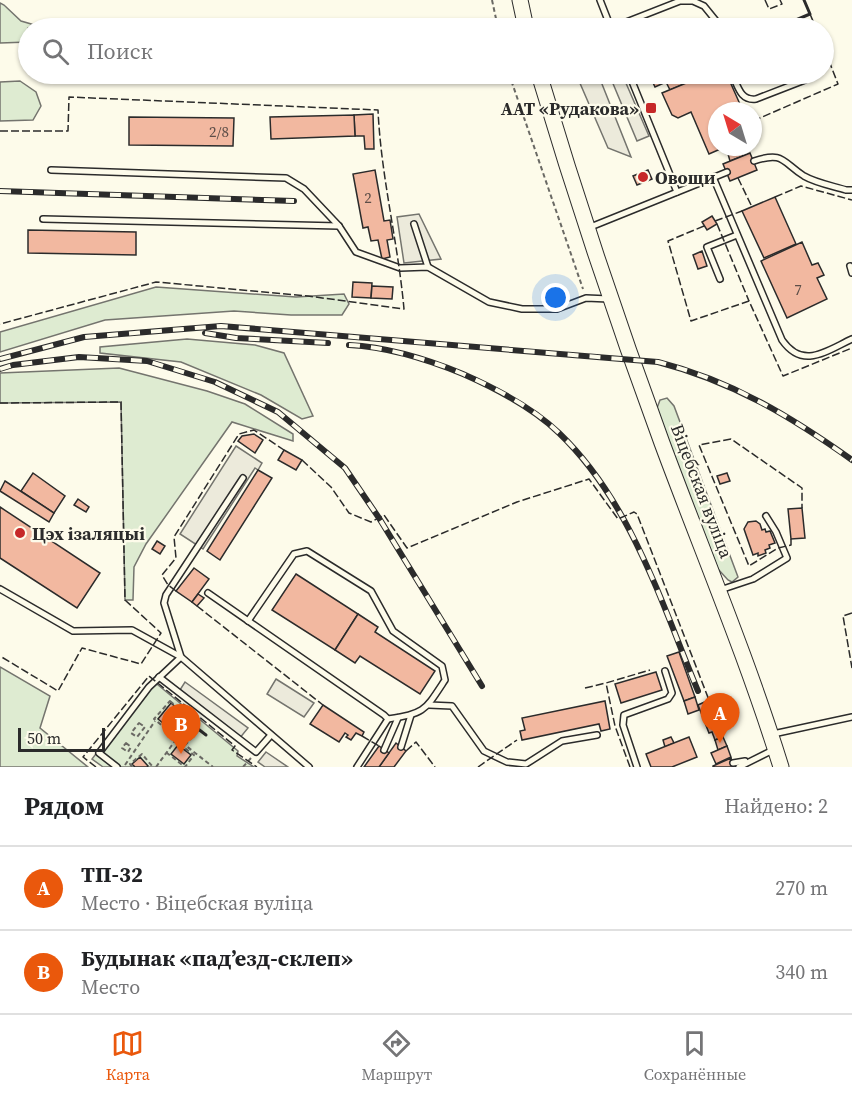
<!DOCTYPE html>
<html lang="ru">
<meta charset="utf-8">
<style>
:root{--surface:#fff;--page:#f2f2f2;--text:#202124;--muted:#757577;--line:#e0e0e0;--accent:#ea580c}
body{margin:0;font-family:"Source Serif 4",serif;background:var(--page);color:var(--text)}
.compass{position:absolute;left:708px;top:102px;width:54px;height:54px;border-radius:50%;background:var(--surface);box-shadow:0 2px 4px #0004;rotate:322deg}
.scale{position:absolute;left:18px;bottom:15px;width:87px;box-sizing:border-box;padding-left:6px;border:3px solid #2b2b2b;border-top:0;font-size:16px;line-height:21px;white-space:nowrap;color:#2b2b2b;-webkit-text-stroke:4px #fdfbea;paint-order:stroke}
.you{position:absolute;left:556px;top:298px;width:21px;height:21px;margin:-15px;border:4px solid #fff;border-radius:50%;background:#1a73e8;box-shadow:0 0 0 9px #1a73e833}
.badge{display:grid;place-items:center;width:39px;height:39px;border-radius:50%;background:var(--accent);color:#fff;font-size:20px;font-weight:700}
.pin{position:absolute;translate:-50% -50px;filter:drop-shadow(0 2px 3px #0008)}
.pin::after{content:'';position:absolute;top:32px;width:21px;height:18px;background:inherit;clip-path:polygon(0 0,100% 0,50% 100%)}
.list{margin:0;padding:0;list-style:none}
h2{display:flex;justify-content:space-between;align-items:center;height:78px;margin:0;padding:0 24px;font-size:26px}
h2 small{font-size:20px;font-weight:400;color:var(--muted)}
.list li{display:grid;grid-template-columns:39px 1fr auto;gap:18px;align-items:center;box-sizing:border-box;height:84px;padding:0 24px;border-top:2px solid var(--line)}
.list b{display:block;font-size:22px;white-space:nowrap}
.list p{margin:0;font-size:20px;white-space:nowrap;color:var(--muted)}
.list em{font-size:20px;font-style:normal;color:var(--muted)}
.icon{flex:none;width:33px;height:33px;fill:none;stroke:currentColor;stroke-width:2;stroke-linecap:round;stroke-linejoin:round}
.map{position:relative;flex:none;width:852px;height:767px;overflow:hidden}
.search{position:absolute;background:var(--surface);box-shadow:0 2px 4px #0004;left:18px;right:18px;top:18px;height:66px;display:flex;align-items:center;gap:15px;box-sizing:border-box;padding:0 21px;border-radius:33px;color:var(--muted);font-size:22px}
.sheet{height:246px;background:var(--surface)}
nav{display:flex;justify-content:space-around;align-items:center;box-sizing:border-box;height:84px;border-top:2px solid var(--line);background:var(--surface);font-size:16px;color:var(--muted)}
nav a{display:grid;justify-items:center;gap:3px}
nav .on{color:var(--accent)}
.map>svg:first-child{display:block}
.green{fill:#deebd1;stroke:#74746e;stroke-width:1.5}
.parking{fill:#eceadb;stroke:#74746e;stroke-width:1.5}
.building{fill:#f2b8a0;stroke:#2b2b2b;stroke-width:1.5}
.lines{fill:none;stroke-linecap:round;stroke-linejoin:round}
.lane-casing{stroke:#2b2b2b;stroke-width:8}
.secondary-casing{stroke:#2b2b2b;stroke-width:17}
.path{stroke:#6a6964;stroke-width:2;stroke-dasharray:4.5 3;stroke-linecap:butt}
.lane{stroke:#fdfbea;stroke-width:5}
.secondary{stroke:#fdfbea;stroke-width:15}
.rail-casing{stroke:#2b2b2b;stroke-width:6}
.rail{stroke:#fdfbea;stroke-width:4;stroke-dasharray:11;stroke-linecap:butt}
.fence{stroke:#2b2b2b;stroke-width:1.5;stroke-dasharray:8 3;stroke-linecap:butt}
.wall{stroke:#2b2b2b;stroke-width:3}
.poi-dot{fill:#c62828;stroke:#fdfbea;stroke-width:2}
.labels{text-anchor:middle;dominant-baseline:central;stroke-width:4.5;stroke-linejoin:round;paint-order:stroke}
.number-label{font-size:15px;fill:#5d4e48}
.poi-label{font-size:18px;font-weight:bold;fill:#2b2b2b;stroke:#fdfbea;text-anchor:start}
.street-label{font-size:18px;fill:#2b2b2b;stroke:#fdfbea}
</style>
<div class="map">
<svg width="852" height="767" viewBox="0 0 852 767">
<rect width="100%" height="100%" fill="#fdfbea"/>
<!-- green -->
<g class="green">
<polygon points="0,3 4,5 21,21 45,28 28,28 28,42 0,43"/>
<polygon points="20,81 36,92 41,106 33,120 0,121 0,82"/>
<polygon points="156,287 296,297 344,294 349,304 342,315 291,315 234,311 105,320 0,352 0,332"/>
<polygon points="187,339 255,345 284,353 313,416 302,419 261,395 181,362 100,353 100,347"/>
<polygon points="119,368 207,391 245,404 293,434 293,441 232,422 146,544 134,567 133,600 125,600 121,402 0,403 0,373"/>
<polygon points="667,398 674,406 738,577 732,582 728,580 718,569 659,419 657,408 660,400"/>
<polygon points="0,667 50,696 40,728 88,767 0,767"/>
<polygon points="152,680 238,751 237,756 254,767 103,767 92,759"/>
</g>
<!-- parking -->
<g class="parking">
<polygon points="576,74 598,74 631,157 608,148"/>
<polygon points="609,74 622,74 649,136 637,141"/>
<polygon points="419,214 441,259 404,263 397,217"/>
<polygon points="236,446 262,463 258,470 255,468 203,549 180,534"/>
<polygon points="276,679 314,703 304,717 267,694"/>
<polygon points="185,682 248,728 239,739 178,693"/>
<polygon points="266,752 288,767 265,767 258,762"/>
</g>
<!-- building -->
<g class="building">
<polygon points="649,74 708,74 670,90 666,82 655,87"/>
<polygon points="708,74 711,74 714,81 727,75 743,111 717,111 717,147 725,147 709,154 691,112 678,118 672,115 662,93"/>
<polygon points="373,114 374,149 365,149 364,136 355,136 354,115"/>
<polygon points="354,115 355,136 271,139 270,117"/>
<polygon points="129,117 234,118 233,146 129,145"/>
<polygon points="726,147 739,147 743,156 730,161"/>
<polygon points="750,153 757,170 730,181 723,164"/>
<polygon points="375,170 384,221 390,220 393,239 387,240 390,257 382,259 378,240 371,241 368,227 363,228 353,174"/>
<polygon points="648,170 652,179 637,185 633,176"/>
<polygon points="775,197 796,244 764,258 742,211"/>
<polygon points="712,216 717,224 707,230 702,222"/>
<polygon points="28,230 136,232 136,255 28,253"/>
<polygon points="802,242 812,265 818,263 824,275 817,278 827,299 787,318 761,261"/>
<polygon points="702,251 707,266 698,269 693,255"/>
<polygon points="353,282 372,283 371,298 352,297"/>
<polygon points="372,286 393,287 392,299 371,298"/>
<polygon points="254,434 263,440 255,453 238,441 242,436"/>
<polygon points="284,450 302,460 296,470 278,460"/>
<polygon points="258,470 272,478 220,560 207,551"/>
<polygon points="33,473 65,496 54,513 21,491"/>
<polygon points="727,473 730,481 720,484 717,476"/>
<polygon points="5,481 54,513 49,522 0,491"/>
<polygon points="78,499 89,507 86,512 74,505"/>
<polygon points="0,507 100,573 77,608 0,558"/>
<polygon points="802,508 805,538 791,539 788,509"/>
<polygon points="756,521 760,524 762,530 765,529 766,532 770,531 775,543 769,545 770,548 765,550 766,553 758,556 758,553 753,555 744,529 748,522"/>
<polygon points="157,541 165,546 160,554 152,549"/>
<polygon points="194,568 209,579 192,602 176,591"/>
<polygon points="296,574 358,614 335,650 272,610"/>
<polygon points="198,594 204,598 197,606 192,602"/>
<polygon points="358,614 378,627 375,632 435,671 420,694 360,656 355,663 335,650"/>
<polygon points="679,652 695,697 684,701 667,656"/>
<polygon points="656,672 662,690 621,703 615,684"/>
<polygon points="695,697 699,710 688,714 684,701"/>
<polygon points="709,700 723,737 715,740 712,732 709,733 698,705"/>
<polygon points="605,701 610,729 601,731 599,724 522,740 520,731 525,730 522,718"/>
<polygon points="171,703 188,718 175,733 158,719"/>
<polygon points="323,705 364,732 362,736 356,733 351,740 346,737 348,735 345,733 339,742 310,724"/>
<polygon points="671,737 674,743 665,747 663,740"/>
<polygon points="689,737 697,757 672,767 651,767 646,754"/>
<polygon points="723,737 727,746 718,750 715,740"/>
<polygon points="396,743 406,751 394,767 379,767"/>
<polygon points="178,745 191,755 184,764 171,754"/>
<polygon points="379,746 389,753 379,767 364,767"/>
<polygon points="727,746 731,757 716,764 711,753"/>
<polygon points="140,757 148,766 147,767 135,767 132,764"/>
<polygon points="731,758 734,767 713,767 713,766"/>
</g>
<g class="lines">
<!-- lane casing -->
<g class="lane-casing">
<g id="lane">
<polyline points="600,0 611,28"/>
<polyline points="611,28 680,1 693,1 704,6 717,22 720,28"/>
<polyline points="629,74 677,192"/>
<path d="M732,74c6,12 8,27 24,25l49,-19 4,-6"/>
<path d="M754,161c30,-10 28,1 50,15 12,7 29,10 42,14h6"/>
<polyline points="51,170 286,178 304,189 339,226 356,252 400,268 428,267 489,302 522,309 557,309 586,298 609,299"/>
<path d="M713,177l69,163c21,30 44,11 70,-1"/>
<polyline points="43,219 339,226"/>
<polyline points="414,224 428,267"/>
<polyline points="588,228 727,172"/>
<polyline points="850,266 852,273"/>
<polyline points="720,279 707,247 737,235"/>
<polyline points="243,478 166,595 164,603 181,657 309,767"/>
<polyline points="0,589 73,631 132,630 181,657 149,687 99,753 117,767"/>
<polyline points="720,590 753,579 787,558 776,532 766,516"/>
<polyline points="208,593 384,715 388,719 357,767"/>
<path d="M248,621l46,-67 13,-3 64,40 22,40 49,35 3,14c-21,32 -20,33 -57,39"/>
<polyline points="159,677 256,752 271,735"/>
<polyline points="429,705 452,706 484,751 507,762 526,764 562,741 597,735"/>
<polyline points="773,734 852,717"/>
<polyline points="401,747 411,715"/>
<polyline points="384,750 398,718"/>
<polyline points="733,763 745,761"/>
<polyline points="637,767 623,725 624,715 668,699 672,693 665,671"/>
<polyline points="739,767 775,749"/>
</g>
</g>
<!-- secondary casing -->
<g class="secondary-casing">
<g id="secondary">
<polyline points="520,0 526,28"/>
<path d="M539,74c37,124 78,247 123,369 40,108 85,214 119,324"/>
</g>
</g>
<!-- path -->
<g class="path">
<polyline points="492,0 498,28"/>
<polyline points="509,74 583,289"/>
<polygon points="170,701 190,718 175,736 154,719"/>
<polygon points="139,723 145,727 137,737 131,733"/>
<polyline points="198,731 185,745 213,767"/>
<polygon points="126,743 131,747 128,752 122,748"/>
<polyline points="125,765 155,721"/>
<polyline points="132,767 130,764 142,754 152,766 150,767"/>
<polyline points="156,767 175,741 194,755 185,767 167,753"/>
<polyline points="243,767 251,758"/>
</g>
<!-- lane -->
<use href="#lane" class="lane"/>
<!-- secondary -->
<use href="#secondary" class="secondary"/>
<!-- rail casing -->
<g class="rail-casing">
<g id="rail">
<polyline points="0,191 294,201"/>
<polyline points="205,333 236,338 328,343"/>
<path d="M349,345c38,2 78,14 114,29 34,15 69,33 96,59 72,69 102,169 139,258"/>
<path d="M0,359l84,-22 137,-11 437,36c74,19 132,54 194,98"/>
<polyline points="0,369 13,365 79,357 147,361 215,382 278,412 345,468 379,518 482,686"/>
</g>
</g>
<!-- rail -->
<use href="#rail" class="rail"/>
<!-- fence -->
<g class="fence">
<polyline points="765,0 769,9 782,4 780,0"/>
<polyline points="810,14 816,28"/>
<polyline points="711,28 710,26 722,20 726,28"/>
<polyline points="753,121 838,84 824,48"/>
<path d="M0,131h68l1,-34 309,13c3,67 20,132 26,199l-96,-13 -152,-14 -156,42"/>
<polyline points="738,178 752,207"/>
<polyline points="775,197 801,186 852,200"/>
<polyline points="715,221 742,211"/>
<polyline points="717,224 749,301"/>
<polyline points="704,226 668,241 691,321 749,301 783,376 852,348"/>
<polyline points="0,403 121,402 125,600 161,633 141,664 82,648 58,691 0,656"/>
<polyline points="302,460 331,487 349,513 371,522 384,515 407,548 517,502 589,479 618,519 634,512 637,514 709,700"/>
<polyline points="791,539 791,545 778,548 749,566 699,445 731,439 802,488 802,508"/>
<polyline points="176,591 168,585 162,575 176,558 174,537 239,434 254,430 284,450"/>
<polyline points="197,606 323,705"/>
<polyline points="852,613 843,616 852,668"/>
<polyline points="585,688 606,683"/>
<polyline points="362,736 379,746"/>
<polyline points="406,751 416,742 435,767"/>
<polyline points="96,767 83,757 149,676 235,746 232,750 257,767"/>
<polyline points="478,767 517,740"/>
<polyline points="630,767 615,726 606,683 650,670"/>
</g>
<!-- wall -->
<g class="wall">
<polyline points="777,28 810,14 804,0"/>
<polyline points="193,725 206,735"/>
</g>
</g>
<!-- markers -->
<g class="poi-dot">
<rect x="645" y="102" width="12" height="12" rx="3"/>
<circle cx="643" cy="177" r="6"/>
<circle cx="20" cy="533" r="6"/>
</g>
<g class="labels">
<!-- number labels -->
<g class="number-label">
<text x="219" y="131">2/8</text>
<text x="368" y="197">2</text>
<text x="798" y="289">7</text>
</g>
<!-- poi labels -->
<g class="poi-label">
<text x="639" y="108" text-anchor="end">ААТ «Рудакова»</text>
<text x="655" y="177">Овощи</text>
<text x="32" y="533">Цэх ізаляцыі</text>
</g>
<!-- street labels -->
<g class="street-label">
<text transform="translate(702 491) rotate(69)">Віцебская вуліца</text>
</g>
</g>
</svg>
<svg class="compass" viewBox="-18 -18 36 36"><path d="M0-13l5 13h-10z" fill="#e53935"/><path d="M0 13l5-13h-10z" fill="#757577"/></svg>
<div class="scale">50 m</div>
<div class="you"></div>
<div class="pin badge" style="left:720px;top:743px">A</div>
<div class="pin badge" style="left:181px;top:754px">B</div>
<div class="search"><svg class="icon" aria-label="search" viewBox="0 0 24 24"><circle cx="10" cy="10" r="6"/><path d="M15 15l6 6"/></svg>Поиск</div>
</div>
<section class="sheet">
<h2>Рядом<small>Найдено: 2</small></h2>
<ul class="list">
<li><span class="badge">A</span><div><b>ТП-32</b><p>Место · Віцебская вуліца</p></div><em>270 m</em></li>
<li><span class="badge">B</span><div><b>Будынак «падʼезд-склеп»</b><p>Место</p></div><em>340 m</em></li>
</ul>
</section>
<nav>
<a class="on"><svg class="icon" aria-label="map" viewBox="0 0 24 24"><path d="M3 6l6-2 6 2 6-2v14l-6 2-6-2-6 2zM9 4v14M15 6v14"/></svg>Карта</a>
<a><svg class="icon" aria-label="directions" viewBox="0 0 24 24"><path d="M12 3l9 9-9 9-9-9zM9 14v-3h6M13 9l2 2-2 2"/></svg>Маршрут</a>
<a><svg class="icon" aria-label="saved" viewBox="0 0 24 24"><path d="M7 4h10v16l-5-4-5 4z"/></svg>Сохранённые</a>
</nav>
